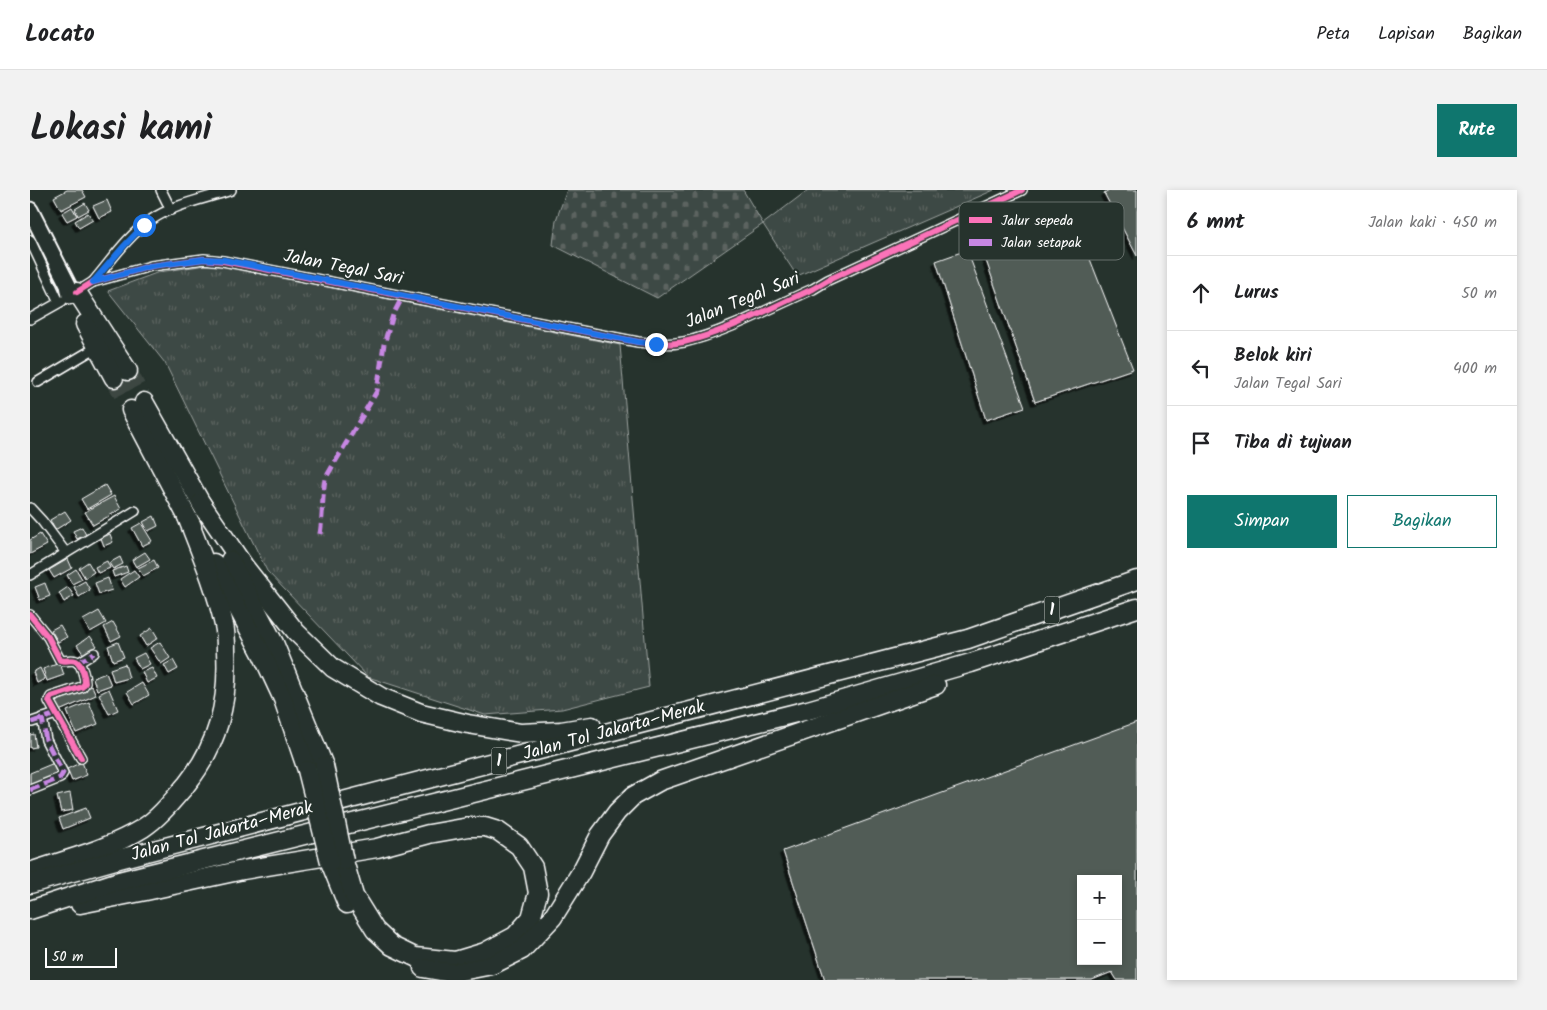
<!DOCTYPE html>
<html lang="id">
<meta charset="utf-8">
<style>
:root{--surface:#fff;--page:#f2f2f2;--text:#202124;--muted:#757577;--line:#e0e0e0;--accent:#0f766e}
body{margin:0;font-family:Kalam,sans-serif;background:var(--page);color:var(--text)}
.controls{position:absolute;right:15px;bottom:15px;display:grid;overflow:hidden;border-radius:0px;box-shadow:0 2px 8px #0003}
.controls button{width:45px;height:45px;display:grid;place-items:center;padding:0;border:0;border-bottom:1px solid var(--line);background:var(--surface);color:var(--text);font:25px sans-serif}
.scale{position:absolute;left:15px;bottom:12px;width:72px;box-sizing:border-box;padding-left:5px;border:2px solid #fff;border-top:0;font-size:14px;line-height:18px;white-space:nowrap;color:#fff;-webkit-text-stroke:4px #26332d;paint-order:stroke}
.stop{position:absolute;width:15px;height:15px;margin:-11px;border:4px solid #1a73e8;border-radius:50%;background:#fff}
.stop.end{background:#1a73e8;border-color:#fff;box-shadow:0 1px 5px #0008}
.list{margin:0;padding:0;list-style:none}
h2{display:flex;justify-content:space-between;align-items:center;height:65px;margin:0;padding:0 20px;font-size:21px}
h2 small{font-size:16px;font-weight:400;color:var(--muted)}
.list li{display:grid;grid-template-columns:32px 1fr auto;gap:15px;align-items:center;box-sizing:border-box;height:75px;padding:0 20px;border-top:1px solid var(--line)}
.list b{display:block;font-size:19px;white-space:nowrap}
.list p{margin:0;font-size:16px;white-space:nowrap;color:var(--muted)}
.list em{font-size:16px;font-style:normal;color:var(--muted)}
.actions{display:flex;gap:10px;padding:15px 20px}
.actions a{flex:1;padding:11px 0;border:1px solid var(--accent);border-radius:0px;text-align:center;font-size:18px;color:var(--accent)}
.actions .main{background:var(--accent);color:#fff}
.icon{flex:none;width:28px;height:28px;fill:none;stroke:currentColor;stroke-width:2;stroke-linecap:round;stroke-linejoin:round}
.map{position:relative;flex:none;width:1107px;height:790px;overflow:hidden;border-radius:0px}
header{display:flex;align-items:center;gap:30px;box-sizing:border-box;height:70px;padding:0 25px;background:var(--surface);border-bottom:1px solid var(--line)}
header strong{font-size:24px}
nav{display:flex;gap:28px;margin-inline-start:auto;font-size:18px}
.intro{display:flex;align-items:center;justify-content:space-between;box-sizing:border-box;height:120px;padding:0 30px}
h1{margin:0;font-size:35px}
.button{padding:12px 22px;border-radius:0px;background:var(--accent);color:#fff;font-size:18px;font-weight:700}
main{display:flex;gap:30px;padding:0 30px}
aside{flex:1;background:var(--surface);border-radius:0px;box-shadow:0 2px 8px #0003}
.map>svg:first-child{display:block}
.grass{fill:url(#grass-tufts);stroke:#9ea4a2}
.cemetery{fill:url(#cemetery-stones);stroke:#9ea4a2}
.building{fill:#515c57;stroke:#fff;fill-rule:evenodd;filter:url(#shadow)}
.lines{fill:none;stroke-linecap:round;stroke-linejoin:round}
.motorway-tunnel{stroke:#3c4742;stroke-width:18;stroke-dasharray:18 9;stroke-linecap:butt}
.minor-casing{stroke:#fff;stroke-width:12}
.trunk-casing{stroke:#fff;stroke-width:19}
.motorway-casing{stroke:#fff;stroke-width:21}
.minor{stroke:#26332d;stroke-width:9}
.trunk{stroke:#26332d;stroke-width:15}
.motorway{stroke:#26332d;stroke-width:18}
.motorway-bridge-casing{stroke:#fff;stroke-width:21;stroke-linecap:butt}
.motorway-bridge{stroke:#26332d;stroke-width:18}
.quiet{stroke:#c787e3;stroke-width:5;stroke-dasharray:10 5;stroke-linecap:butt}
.cycleway-casing{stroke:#26332d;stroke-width:9}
.cycleway{stroke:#fb73b8;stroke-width:6}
.route{stroke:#1a73e8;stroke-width:6}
.labels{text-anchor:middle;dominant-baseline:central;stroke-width:4.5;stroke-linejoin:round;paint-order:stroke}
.shield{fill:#26332d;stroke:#bec2c0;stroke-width:1}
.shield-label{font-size:16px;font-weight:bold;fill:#fff}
.street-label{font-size:18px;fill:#fff;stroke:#26332d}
.key{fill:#26332d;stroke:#67706c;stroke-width:1}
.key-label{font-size:14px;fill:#fff}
</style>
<header>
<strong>Locato</strong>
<nav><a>Peta</a><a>Lapisan</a><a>Bagikan</a></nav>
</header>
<div class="intro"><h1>Lokasi kami</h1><a class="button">Rute</a></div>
<main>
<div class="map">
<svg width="1107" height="790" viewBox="0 0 1107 790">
<defs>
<pattern id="grass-tufts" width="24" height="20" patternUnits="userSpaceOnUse" patternTransform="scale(1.25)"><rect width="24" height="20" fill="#3e4944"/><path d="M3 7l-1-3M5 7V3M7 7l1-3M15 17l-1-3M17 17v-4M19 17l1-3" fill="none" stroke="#5b6460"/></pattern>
<pattern id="cemetery-stones" width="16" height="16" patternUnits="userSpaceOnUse" patternTransform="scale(1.25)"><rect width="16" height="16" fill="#3e4944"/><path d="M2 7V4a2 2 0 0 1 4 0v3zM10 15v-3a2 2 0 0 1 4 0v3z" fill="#5b6460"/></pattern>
<filter id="shadow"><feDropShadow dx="-3.5" dy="3.5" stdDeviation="0" flood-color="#0009"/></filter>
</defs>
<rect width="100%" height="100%" fill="#26332d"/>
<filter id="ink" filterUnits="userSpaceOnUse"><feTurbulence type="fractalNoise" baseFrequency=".02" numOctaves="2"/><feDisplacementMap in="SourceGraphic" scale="10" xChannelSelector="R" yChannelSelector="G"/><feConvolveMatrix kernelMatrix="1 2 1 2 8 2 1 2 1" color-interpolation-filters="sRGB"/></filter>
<g filter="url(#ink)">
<!-- grass -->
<g class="grass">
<polygon points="778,0 964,0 767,86 733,34"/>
<polygon points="183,74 590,155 619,497 532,519 455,525 338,487 237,381 135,173 78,101 129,82"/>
</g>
<!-- cemetery -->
<polygon class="cemetery" points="537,0 713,0 733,34 627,108 523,55 526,30"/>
<!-- building -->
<g class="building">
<polygon points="37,0 52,0 56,7 31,20 24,7"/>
<polygon points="1079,0 1107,0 1107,66 1074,3"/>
<polygon points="77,10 82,22 69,28 63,16"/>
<polygon points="55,13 59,20 48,26 45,19"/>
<polygon points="42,17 47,26 37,31 32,23"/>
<polygon points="1040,18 1103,179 1005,212 950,53"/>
<polygon points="58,23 63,30 49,38 45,31"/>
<polygon points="937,60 995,217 956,230 906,71"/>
<polygon points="75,295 81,305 57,319 51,309"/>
<polygon points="84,306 91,319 63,335 55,322"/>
<polygon points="35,321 41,330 25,340 20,330"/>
<polygon points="124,326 128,336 118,341 113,332"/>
<polygon points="111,333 122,351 112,356 102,338"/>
<polygon points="52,337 56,345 47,349 43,341"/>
<polygon points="10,344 17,355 0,364 0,350"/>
<polygon points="80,344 83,352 74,356 71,348"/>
<polygon points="115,362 120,369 106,377 102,370"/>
<polygon points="90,367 93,374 83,379 79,373"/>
<polygon points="38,369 42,378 24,388 19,380"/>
<polygon points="124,370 128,378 113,386 108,378"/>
<polygon points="77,371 80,378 68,383 65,377"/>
<polygon points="58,372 64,382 55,388 49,378"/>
<polygon points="96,376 98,382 84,387 82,381"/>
<polygon points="46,379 52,389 42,394 37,385"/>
<polygon points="104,380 109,387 95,397 90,389"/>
<polygon points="78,388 82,400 69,404 65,393"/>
<polygon points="55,391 60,400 49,407 44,397"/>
<polygon points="15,393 20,406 10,410 5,397"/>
<polygon points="38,397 44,406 34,412 29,403"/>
<polygon points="69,421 76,433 60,442 53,430"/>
<polygon points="83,432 91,446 81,451 74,437"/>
<polygon points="30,435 37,447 28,452 21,440"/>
<polygon points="122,438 128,448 116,456 110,446"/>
<polygon points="60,446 67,456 54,465 47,455"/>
<polygon points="88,452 94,467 83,471 78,456"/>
<polygon points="130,452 140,468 131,474 120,458"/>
<polygon points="114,463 120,474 110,479 104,468"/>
<polygon points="143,470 148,479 139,484 134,475"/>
<polygon points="30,473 34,485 17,491 13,479"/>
<polygon points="95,474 99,488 84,492 80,479"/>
<polygon points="10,478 15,489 7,493 3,482"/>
<polygon points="122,478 127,488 117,493 112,482"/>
<polygon points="76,483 81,495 67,500 63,488"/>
<polygon points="112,493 119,505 104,514 97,502"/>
<polygon points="62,496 66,505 29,521 25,512"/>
<polygon points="79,499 88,520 79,524 69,504"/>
<polygon points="59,512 68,534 46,543 37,521"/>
<path d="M1107,532v258h-20l-5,-8 -20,8h-267l-42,-129zM1051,689h37v82h-37z"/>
<polygon points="4,544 6,557 0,558 0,545"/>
<polygon points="52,572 57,585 42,591 37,579"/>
<polygon points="24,573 30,586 0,598 0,583"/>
<polygon points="40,603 43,620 31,622 27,606"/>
<polygon points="56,618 60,628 33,639 29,628"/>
</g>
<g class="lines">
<!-- motorway-tunnel -->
<g class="motorway-tunnel">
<polyline points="98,181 114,212"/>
<polyline points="84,188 101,220"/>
</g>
<!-- minor casing -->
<g class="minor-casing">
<g id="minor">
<polyline points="131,0 141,20"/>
<polyline points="0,50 29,112"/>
<path d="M63,92c18,-21 35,-47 58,-62 23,-16 54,-21 80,-30"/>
<path d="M47,102l16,-10 58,-16 53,-7 19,2 415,81c15,2 31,3 46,0 41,-9 90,-36 129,-53l15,-9 194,-90"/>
<polyline points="0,129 32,111"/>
<polyline points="8,192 67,157"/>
<polyline points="0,318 12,331 36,363"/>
<polyline points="0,385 105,321"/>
<path d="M0,425l18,22 12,23c5,2 11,-1 16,1 6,3 9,17 9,22l-3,4 -31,10 -2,4 32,57"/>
<polyline points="48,473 64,463"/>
<polyline points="2,532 26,524"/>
<polyline points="0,600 30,588 33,583 16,550 12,528"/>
</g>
</g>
<!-- trunk casing -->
<g class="trunk-casing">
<polyline id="trunk" points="0,20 38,95 40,106"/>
</g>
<!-- motorway casing -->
<g class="motorway-casing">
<g id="motorway">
<polyline points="47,102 98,181"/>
<polyline points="55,134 84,188"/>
<polyline points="114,212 176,322"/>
<polyline points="101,220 162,336"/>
<polyline points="171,313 214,376 266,442 303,478 351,507 391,523 438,534 491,543 531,541 562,536"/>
<polyline points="200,370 244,453 294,576"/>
<polyline points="184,373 232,464 253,509 277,580"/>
<polyline points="300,672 317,714"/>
<path d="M0,682c38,-13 79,-23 113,-44 17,-11 30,-28 43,-43 32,-40 43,-83 40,-134 0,-8 0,-18 -2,-26 -8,-37 -23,-72 -37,-108"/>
<polyline points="0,694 89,669 938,449 1107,390"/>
<polyline points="50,714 116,701 213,680 347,658 399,644 439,637 455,637 468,641 489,656 503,677 508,703 501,728 485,746 455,762 425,771 385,767 362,756 345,740 324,706 314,671"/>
<polyline points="0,720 89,691 778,520 941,473 1107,418"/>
<polyline points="393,778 421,783 462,775 492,760 523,727 551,682 570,645 587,622 603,606 630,591 906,495"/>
</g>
</g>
<!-- minor -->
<use href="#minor" class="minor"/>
<!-- trunk -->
<use href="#trunk" class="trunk"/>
<!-- motorway -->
<use href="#motorway" class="motorway"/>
<!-- motorway-bridge casing -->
<g class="motorway-bridge-casing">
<g id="motorway-bridge">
<polyline points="294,576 314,671"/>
<polyline points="277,580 300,672"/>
</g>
</g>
<!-- motorway-bridge -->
<use href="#motorway-bridge" class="motorway-bridge"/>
<!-- quiet -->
<g class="quiet">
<path d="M290,344c3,-18 2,-37 5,-55l52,-88 7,-47 9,-29 10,-19"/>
<polyline points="48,473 64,463"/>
<polyline points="2,532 26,524"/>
<polyline points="0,600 30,588 33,583 16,550 12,528"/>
</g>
<!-- cycleway casing -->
<g class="cycleway-casing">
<g id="cycleway">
<path d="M47,102l16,-10 58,-16 53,-7 19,2 415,81c15,2 31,3 46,0 41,-9 90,-36 129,-53l15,-9 194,-90"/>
<path d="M0,425l18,22 12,23c5,2 11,-1 16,1 6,3 9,17 9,22l-3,4 -31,10 -2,4 32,57"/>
</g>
</g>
<!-- cycleway -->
<use href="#cycleway" class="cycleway"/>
</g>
</g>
<g class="lines" filter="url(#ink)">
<!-- route -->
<polyline class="route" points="114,35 94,56 63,92 121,76 174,69 194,70 608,152 626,154"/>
</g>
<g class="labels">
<!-- shield labels -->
<g class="shield">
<rect x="1014.5" y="406.5" width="15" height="27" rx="4"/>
<rect x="461.5" y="557.5" width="15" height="27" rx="4"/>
</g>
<g class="shield-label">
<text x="1022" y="420">1</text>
<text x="469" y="571">1</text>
</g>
<!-- street labels -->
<g class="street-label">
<text transform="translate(313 78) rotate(11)">Jalan Tegal Sari</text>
<text transform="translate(713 111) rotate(-22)">Jalan Tegal Sari</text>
<text transform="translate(584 541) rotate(-15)">Jalan Tol Jakarta–Merak</text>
<text transform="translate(192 642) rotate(-15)">Jalan Tol Jakarta–Merak</text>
</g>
</g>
<!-- legend -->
<rect x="929" y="12" width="165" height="58" rx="8" class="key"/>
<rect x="939" y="27" width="23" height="6" fill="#fb73b8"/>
<rect x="939" y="49" width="23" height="7" fill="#c787e3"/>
<g class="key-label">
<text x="971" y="35">Jalur sepeda</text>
<text x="971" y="57">Jalan setapak</text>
</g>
</svg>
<div class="controls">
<button>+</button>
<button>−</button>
</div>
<div class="scale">50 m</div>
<div class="stop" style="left:114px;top:35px"></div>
<div class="stop end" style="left:626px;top:154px"></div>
</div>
<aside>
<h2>6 mnt<small>Jalan kaki · 450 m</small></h2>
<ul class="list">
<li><svg class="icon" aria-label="ahead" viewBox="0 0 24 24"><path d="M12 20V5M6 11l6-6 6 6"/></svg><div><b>Lurus</b></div><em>50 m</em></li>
<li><svg class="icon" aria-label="left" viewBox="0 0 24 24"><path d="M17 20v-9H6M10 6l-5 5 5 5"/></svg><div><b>Belok kiri</b><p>Jalan Tegal Sari</p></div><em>400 m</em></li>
<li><svg class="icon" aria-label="arrive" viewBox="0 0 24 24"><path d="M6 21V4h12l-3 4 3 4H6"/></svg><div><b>Tiba di tujuan</b></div></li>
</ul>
<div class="actions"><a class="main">Simpan</a><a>Bagikan</a></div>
</aside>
</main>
